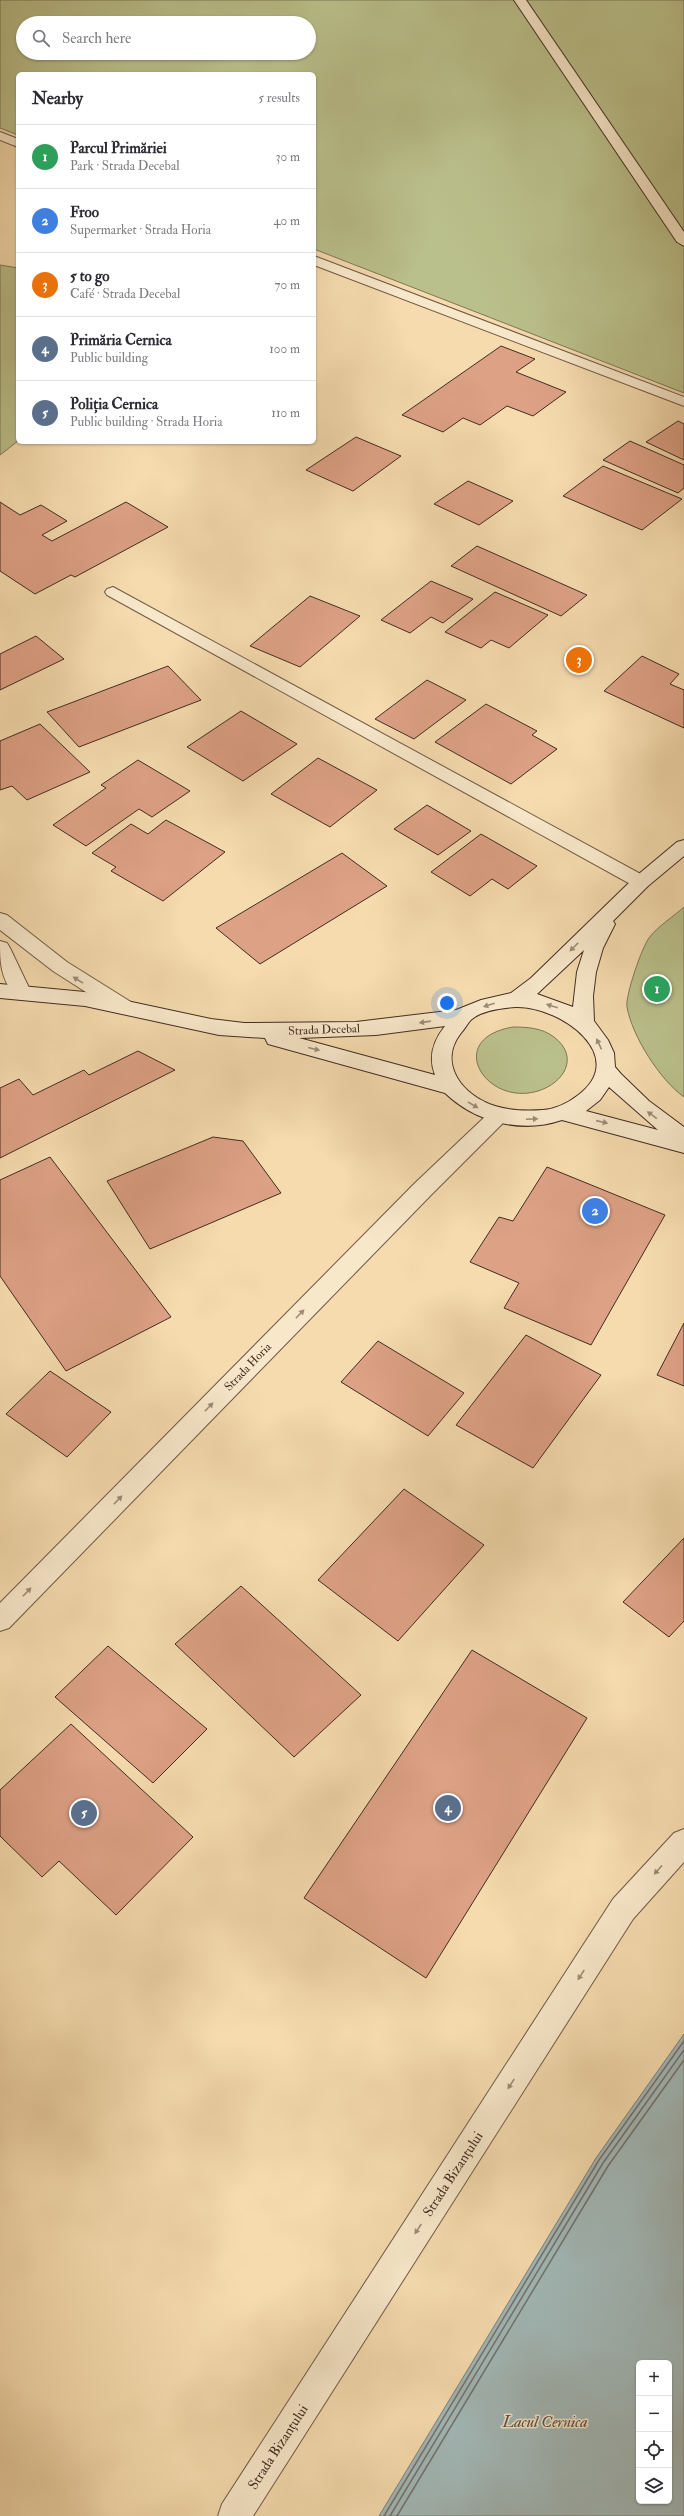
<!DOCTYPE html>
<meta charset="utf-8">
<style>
:root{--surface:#fff;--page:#f7f7f7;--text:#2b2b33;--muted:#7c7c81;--line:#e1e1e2;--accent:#7c3aed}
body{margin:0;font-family:"IM FELL Double Pica",serif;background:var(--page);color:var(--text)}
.controls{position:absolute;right:12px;bottom:12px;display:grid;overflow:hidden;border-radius:6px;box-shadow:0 1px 3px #0004}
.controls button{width:36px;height:36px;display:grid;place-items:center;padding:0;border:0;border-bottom:1px solid var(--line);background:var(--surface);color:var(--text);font:20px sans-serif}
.you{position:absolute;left:447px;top:1003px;width:14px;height:14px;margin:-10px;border:3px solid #fff;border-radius:50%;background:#1a73e8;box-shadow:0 0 0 6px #1a73e833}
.badge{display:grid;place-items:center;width:26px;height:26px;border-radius:50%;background:var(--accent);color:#fff;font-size:13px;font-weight:700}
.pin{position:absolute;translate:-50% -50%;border:2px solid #fff;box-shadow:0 1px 4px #0006}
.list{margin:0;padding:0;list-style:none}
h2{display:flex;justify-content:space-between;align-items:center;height:52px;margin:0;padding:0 16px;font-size:17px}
h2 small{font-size:13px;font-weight:400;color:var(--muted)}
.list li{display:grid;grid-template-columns:26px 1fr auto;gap:12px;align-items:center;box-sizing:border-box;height:64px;padding:0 16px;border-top:1px solid var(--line)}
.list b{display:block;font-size:15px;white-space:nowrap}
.list p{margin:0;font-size:13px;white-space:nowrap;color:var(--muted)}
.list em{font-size:13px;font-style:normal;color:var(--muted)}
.icon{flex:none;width:22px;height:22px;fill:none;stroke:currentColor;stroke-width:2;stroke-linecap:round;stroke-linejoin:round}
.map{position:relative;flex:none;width:684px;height:2516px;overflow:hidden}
.search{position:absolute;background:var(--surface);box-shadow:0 1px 3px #0004;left:16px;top:16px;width:300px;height:44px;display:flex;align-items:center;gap:10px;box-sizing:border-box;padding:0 14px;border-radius:22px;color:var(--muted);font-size:15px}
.panel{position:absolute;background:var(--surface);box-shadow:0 1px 3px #0004;left:16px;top:72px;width:300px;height:372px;border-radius:6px}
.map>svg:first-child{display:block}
.green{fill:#bac08b;stroke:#7e7658;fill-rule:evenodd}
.water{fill:#a2b8b7;stroke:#7c807c;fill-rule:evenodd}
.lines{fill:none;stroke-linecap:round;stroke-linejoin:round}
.shore{stroke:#72726e;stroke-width:1.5}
.building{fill:#dda185;stroke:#432c24}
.street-casing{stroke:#705846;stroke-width:2}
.secondary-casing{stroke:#432c24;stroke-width:2}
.street{fill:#f8e8ca;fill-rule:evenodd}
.secondary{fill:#f8e8ca;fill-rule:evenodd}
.oneway{fill:#9e8a77}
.labels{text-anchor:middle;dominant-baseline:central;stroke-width:3;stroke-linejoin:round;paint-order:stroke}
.street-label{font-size:12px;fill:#432c24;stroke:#f8e8ca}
.near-street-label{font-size:14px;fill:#432c24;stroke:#f8e8ca}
.near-water-label{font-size:16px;font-style:italic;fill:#5b4f49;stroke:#f8e8ca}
</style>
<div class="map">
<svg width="684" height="2516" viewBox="0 0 684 2516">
<rect width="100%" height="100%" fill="#f5dbae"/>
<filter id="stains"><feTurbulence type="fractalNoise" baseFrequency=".005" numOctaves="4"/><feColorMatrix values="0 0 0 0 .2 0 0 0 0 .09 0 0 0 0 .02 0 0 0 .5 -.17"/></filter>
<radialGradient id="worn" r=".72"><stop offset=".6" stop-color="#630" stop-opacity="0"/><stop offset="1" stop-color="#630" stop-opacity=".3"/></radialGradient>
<!-- green -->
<g class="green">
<path d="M0,0h684v393l-370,-144v-175h-296v61l-18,-7zM23,23h286v30h-286z"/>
<polygon points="0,265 18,268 18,441 0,455"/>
<path d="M684,907v190c-24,-17 -52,-61 -57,-90 -2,-11 15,-60 22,-69 9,-12 24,-21 35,-31z"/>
<path d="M513,1027c15,0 29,1 41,10 26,20 10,46 -16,54 -52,16 -95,-52 -25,-64z"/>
</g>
<!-- water -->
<path class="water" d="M684,2034v482h-305l217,-358zM639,2363h30v138h-30z"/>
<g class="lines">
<!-- shore -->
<g class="shore">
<polyline points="384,2516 599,2160 684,2041"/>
<polyline points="390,2516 603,2163 684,2050"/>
<polyline points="397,2516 608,2166 684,2060"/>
</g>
</g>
<!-- building -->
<g class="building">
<polygon points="501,346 535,359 516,372 566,392 533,416 507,406 480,425 463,418 443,432 402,415"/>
<polygon points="678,421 684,424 684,460 646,442"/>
<polygon points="356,437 401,456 353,491 306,470"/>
<polygon points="630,441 684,465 684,488 678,493 603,460"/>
<polygon points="603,466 682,499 642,530 563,496"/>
<polygon points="468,481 513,501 479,525 434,504"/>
<polygon points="0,502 20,515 41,505 67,521 42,535 52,541 126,502 168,527 75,577 71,575 35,594 0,571"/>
<polygon points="477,546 587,595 561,616 451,566"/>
<polygon points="431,581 473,599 443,623 431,617 410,633 381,620"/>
<polygon points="495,592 548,615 509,648 491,640 481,648 445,632"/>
<polygon points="310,596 360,616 300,667 250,646"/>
<polygon points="36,636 64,659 0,690 0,654"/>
<polygon points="642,656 679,674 670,684 684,690 684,728 604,691"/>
<polygon points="168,666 201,700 79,747 47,712"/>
<polygon points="427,680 466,700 414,739 375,719"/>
<polygon points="486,704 537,731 532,735 557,749 511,784 435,742"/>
<polygon points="241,711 297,744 243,781 187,747"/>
<polygon points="40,724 90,772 27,800 12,786 0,790 0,741"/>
<polygon points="318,758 377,790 330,827 271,794"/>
<polygon points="138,760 190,791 152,817 139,809 86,846 53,825 106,788 101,785"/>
<polygon points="427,805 471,831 438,855 394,829"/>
<polygon points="166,820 225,852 163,901 111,871 116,867 92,853 131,824 148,834"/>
<polygon points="481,834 537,866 508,889 492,879 470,896 431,872"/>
<polygon points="342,853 387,886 260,964 216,928"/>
<polygon points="138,1051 175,1070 0,1158 0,1088 19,1079 33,1095 84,1070 89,1075"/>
<polygon points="213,1137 243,1141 281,1193 150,1249 107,1181"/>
<polygon points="50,1157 171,1317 66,1371 0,1276 0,1180"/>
<polygon points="547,1167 665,1215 591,1345 504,1308 519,1283 470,1262 499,1217 513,1221"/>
<polygon points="684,1323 684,1386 657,1375"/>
<polygon points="526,1335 601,1375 533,1468 456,1425"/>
<polygon points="378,1341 464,1393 428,1436 341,1382"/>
<polygon points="50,1371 111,1412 67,1457 6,1414"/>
<polygon points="404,1489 484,1545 398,1641 318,1580"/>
<polygon points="684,1538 684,1621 669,1637 623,1602"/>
<polygon points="241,1586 361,1695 294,1757 175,1644"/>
<polygon points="108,1646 207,1729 153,1783 55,1697"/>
<polygon points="472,1650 587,1718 426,1978 304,1898"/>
<polygon points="71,1724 193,1837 116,1915 59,1861 42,1877 0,1836 0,1790"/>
</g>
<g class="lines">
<!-- street casing -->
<g class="street-casing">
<g id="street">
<polygon points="0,132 18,139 18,147 0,140"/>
<polygon points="314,256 684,397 684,406 314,265"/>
<polygon points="113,587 648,878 650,882 648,886 641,888 634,886 107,595 105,592 107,589"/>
<polygon points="0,913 7,915 67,962 131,1002 134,1007 131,1012 124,1014 117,1012 53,971 0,930"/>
<path d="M0,941l7,2 3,5 21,44 -3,5 -7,2 -7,-2c-13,-22 -14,-31 -14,-56z"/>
<polygon points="498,1108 505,1111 508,1116 505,1121 431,1195 9,1628 0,1631 0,1603 415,1183 491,1111"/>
<polygon points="684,1829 684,1862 633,1919 253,2516 218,2516 222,2504 613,1899 674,1833"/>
</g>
</g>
<!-- secondary casing -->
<g class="secondary-casing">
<g id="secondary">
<polygon points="514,0 526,0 684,232 684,246 677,242"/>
<path d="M684,840v16l-36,30 -35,35 2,3 -12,24 -7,24 -3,24 1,25 14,19 6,13 1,14 6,7 28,27 35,26v26l-122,-33c-41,14 -87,2 -117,-27l-177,-49 -3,-6 -46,-3 -134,-29 -85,-8v-14l85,8 126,27 33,4 112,-1 100,-12 25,-10 30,-7 20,-15 103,-100 43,-36zM584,950l-7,22 -4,35 -36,-13zM516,1007c45,-1 115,50 61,89 -9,7 -22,13 -34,14 -16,1 -32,1 -48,-4 -32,-10 -58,-42 -34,-73 4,-4 7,-11 11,-14 11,-9 31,-11 44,-12zM445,1026c-12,15 -17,31 -10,49l-136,-37 77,-3zM609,1087l49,43 -72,-19 14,-11z"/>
</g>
</g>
<!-- street -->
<use href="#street" class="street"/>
<!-- secondary -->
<use href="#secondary" class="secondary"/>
</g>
<!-- one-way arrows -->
<defs><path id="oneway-solid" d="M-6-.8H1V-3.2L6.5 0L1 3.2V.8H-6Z"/></defs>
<g class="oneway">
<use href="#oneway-solid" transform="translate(574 947) rotate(135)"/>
<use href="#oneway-solid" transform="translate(78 980) rotate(-148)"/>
<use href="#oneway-solid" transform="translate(489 1005) rotate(162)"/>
<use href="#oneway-solid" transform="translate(552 1006) rotate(-163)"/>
<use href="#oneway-solid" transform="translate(425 1022) rotate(172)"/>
<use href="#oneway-solid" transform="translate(599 1044) rotate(-115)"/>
<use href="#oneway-solid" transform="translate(314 1049) rotate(14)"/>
<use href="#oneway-solid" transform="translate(473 1105) rotate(31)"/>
<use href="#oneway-solid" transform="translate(652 1115) rotate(-144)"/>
<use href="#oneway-solid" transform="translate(532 1119) rotate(-2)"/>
<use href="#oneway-solid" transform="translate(602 1122) rotate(13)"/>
<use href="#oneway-solid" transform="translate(300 1314) rotate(-46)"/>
<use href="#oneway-solid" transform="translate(209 1407) rotate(-46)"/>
<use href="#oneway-solid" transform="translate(118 1500) rotate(-46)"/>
<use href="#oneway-solid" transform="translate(27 1592) rotate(-46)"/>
<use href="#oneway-solid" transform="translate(658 1870) rotate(132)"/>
<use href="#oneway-solid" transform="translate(581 1975) rotate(123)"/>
<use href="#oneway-solid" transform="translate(511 2084) rotate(123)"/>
<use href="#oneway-solid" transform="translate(418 2229) rotate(123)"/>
</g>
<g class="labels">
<!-- street labels -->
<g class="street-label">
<text transform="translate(324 1030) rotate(-2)">Strada Decebal</text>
<text transform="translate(248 1367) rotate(-46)">Strada Horia</text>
</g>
<!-- near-street labels -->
<g class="near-street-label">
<text transform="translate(453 2174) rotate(-57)">Strada Bizanțului</text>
<text transform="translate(278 2447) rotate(-57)">Strada Bizanțului</text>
</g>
<!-- near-water labels -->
<g class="near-water-label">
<text x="545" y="2422">Lacul Cernica</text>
</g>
</g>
<rect width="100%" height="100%" filter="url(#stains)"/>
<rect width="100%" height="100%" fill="url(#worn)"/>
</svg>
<div class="controls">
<button>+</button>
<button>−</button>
<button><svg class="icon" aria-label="locate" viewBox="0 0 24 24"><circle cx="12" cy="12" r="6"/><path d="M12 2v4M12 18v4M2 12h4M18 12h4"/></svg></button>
<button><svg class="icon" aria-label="layers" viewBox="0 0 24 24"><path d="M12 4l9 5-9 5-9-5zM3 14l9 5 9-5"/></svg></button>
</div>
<div class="you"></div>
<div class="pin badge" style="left:657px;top:989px;background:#2e9e5b">1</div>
<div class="pin badge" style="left:595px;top:1211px;background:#3f7fe0">2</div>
<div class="pin badge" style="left:579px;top:660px;background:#e8710a">3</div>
<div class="pin badge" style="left:448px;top:1808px;background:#5c6f8a">4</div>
<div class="pin badge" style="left:84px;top:1813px;background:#5c6f8a">5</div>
<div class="search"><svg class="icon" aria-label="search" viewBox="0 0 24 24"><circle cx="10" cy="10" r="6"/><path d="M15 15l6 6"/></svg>Search here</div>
<section class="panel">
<h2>Nearby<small>5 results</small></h2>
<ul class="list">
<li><span class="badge" style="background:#2e9e5b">1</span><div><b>Parcul Primăriei</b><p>Park · Strada Decebal</p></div><em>30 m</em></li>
<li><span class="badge" style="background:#3f7fe0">2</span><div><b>Froo</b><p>Supermarket · Strada Horia</p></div><em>40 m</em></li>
<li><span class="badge" style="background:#e8710a">3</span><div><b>5 to go</b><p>Café · Strada Decebal</p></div><em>70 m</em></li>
<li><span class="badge" style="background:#5c6f8a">4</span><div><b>Primăria Cernica</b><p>Public building</p></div><em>100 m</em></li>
<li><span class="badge" style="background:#5c6f8a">5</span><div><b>Poliția Cernica</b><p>Public building · Strada Horia</p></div><em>110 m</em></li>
</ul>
</section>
</div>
